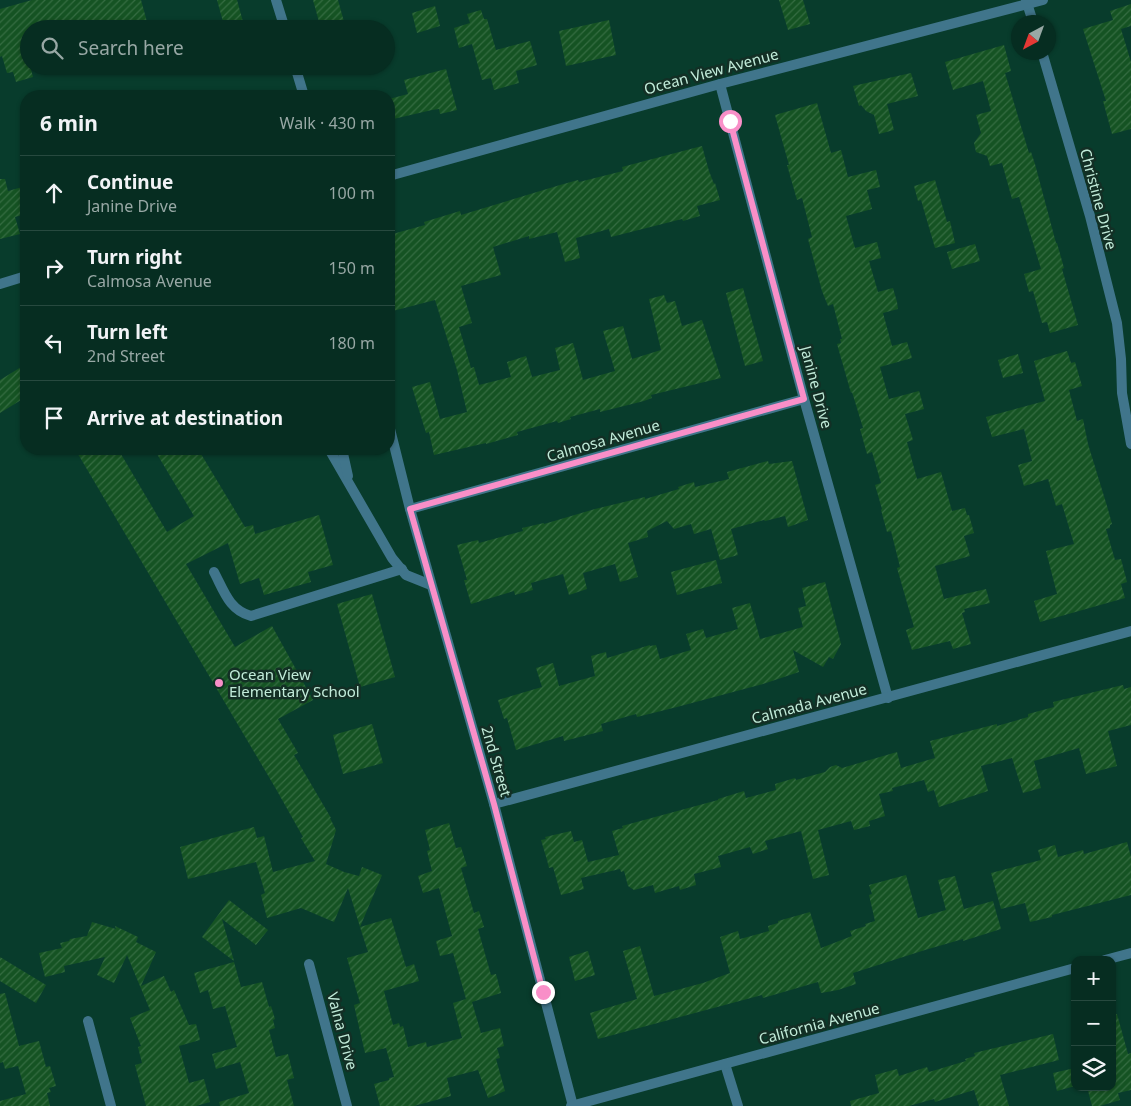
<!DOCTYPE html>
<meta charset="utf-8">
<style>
:root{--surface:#062d21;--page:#0f352a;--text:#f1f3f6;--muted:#98a8a5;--line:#27493f}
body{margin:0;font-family:"Noto Sans",sans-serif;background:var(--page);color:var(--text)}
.controls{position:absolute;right:15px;bottom:15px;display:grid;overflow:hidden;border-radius:10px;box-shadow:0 1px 4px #0004}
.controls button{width:45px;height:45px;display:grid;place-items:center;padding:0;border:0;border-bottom:1px solid var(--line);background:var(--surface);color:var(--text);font:25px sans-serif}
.compass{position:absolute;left:1011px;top:15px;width:45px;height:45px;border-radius:50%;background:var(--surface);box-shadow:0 1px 4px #0004;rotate:221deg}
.stop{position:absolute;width:15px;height:15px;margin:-11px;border:4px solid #f98fc8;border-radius:50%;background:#fff}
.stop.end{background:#f98fc8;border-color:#fff;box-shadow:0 1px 5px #0008}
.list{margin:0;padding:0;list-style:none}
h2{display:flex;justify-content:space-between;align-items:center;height:65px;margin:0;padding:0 20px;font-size:21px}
h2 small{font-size:16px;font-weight:400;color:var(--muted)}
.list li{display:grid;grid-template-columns:32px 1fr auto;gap:15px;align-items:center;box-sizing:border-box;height:75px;padding:0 20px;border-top:1px solid var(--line)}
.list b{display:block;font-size:19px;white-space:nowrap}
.list p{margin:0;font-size:16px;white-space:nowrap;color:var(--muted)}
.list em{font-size:16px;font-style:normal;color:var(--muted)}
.icon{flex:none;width:28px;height:28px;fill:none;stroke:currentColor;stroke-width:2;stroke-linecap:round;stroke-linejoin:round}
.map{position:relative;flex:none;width:1131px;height:1106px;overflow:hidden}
.search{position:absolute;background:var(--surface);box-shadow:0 1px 4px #0004;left:20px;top:20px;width:375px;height:55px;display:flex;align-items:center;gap:12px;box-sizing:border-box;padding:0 18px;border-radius:28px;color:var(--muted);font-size:19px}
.panel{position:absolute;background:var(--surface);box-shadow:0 1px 4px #0004;left:20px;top:90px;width:375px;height:365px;border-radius:20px}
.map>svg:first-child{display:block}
.building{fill:url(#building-hatch)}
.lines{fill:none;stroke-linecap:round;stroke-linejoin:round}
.lane{stroke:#40758b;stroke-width:10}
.street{stroke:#40758b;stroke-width:10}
.route{stroke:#f98fc8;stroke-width:6}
.poi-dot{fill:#f98fc8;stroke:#132f25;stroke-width:2}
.labels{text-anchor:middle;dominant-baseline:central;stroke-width:5;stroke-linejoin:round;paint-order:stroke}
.street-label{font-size:15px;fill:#c1ebd9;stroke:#132f25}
.poi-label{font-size:15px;fill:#c1ebd9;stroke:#132f25;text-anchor:start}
</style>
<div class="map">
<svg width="1131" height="1106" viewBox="0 0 1131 1106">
<defs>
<pattern id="building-hatch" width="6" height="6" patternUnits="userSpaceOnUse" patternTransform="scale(1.25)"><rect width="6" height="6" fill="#155323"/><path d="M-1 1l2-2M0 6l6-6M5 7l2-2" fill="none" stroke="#356c42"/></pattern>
</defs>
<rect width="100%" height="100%" fill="#083c2c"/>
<!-- building -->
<g class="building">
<polygon points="32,0 141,0 149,29 29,29 29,42 24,43 33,77 16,82 13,72 7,73 2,56 0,57 0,9"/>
<polygon points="217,0 237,0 245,29 225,29"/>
<polygon points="313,0 338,0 346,29 321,29"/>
<polygon points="779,0 803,0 810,24 788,30"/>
<polygon points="1131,4 1131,26 1121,29 1131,62 1131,129 1112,134 1103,101 1106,101 1083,29 1113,20 1110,11"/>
<polygon points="435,6 440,26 417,33 412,13"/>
<polygon points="481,10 484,19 487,19 496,50 530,41 537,65 516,71 519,83 494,90 491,78 482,80 472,44 459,48 454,28 470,23 467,14"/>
<polygon points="609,20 616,55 566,66 559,31"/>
<polygon points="1004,45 1011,71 1005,73 1029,153 1031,152 1035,164 1056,243 1057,243 1064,268 1062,269 1078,325 1050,333 1047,322 1042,323 1033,291 1029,292 1024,274 1041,269 1019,197 1012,199 1002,163 990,166 987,156 976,152 974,143 981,133 976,115 991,111 983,81 953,90 945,62"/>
<polygon points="446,69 457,110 440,114 439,109 432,110 389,120 389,99 408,94 404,80"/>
<polygon points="911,73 918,96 887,104 894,130 879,134 874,115 866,111 861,105 859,106 853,86"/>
<polygon points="817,103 831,153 841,150 848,177 876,170 880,187 867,190 872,209 846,216 855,248 877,242 881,258 869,261 878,292 893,288 897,302 898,309 883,313 892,346 907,342 912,358 880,367 889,399 919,391 920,394 924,409 905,414 913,440 907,442 917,479 941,472 952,511 965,508 967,515 969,515 974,533 964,536 970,556 935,566 944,599 986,589 990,603 964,609 965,612 962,613 971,644 953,649 950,641 912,650 906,630 914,627 897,568 900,567 891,531 887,532 881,510 882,509 875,485 881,483 872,452 867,454 860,429 863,428 852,392 851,393 837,344 841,343 840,339 842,339 833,304 828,306 822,291 808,239 812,237 802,198 797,200 787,165 789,165 775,115"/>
<polygon points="702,146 709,171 714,184 715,183 720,200 697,206 700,216 683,221 682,219 611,237 609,229 576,238 580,258 565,262 557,232 529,239 529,236 493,247 501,275 461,286 472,323 459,327 471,368 474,367 479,385 511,377 507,362 526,356 532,377 560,370 555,348 573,343 583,380 615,371 603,331 623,326 632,359 661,350 649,299 664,295 667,303 675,301 682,326 702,320 721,378 651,395 652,398 644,401 600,412 600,409 570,417 571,419 558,423 557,421 517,432 518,435 486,444 486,443 434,455 429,432 426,433 412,387 430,382 440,419 467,412 457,370 435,300 389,312 389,235 425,225 424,222 460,211 461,215 560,185 578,180 579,182 623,171 622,167"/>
<polygon points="0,179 5,179 8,191 26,186 26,214 15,217 20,234 0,239"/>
<polygon points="935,180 947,222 950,221 955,243 935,248 921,200 918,201 914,186"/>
<polygon points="975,244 980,261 952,269 947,252"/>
<polygon points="743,288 763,361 745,366 726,293"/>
<polygon points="1067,351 1071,363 1075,362 1082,386 1069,390 1077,421 1083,419 1088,444 1107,506 1112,524 1110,525 1110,528 1106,529 1115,560 1121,559 1127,582 1121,584 1125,598 1040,622 1034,601 1057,594 1046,551 1074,544 1062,504 1056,506 1048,479 1024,486 1018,465 1032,461 1024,429 992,437 986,417 1045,401 1034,361"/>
<polygon points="1018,354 1023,373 1003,378 998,360"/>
<polygon points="26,364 26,397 0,413 0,380"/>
<polygon points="75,449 118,449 167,532 194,516 154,449 198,449 245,527 253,525 255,534 319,515 333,565 308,572 311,582 264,595 259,578 240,584 228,543 186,564 235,647 272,626 313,700 278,719 298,753 294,755 331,818 330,818 336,830 326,864 344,872 359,876 362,867 382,875 360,927 348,888 334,922 301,908 267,918 261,895 265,893 256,862 188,879 180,847 254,827 257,838 264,836 273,872 315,861 301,838 303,837 276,789"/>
<polygon points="768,461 769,464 792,461 808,520 788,527 785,516 765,521 764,520 731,529 738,555 720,560 711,529 694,534 691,524 674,529 667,521 647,531 648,537 628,543 638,577 620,582 615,564 583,573 587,589 569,595 563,574 531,583 533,590 515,595 514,591 471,604 464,580 467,580 457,545 478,540 479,543 523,531 522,528 544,523 544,524 595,509 645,497 645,499 679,489 678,487 694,482 695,487 729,479 727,472"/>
<polygon points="716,560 722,583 677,595 671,572"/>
<polygon points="825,582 841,644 833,659 829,657 823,667 793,650 799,672 763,684 677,707 637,717 636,714 601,724 603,731 564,741 563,736 516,750 507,718 504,719 498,700 542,687 536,668 553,663 559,686 595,676 591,656 606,652 607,658 650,645 650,646 656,645 660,659 691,650 686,634 703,629 706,638 738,629 732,608 750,603 760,639 803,627 798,608 806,606 802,588"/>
<polygon points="372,594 395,677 360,687 337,604"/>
<polygon points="1123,685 1124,689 1131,687 1131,725 1108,731 1117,766 1086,774 1079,748 1034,761 1041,788 1023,793 1012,758 981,766 988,791 939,807 934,790 928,792 924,780 892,788 893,791 879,794 885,816 869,821 870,826 854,830 851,821 818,830 829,875 813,879 801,831 765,841 768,849 753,854 750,847 718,856 721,867 694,874 696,885 680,890 679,886 655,893 653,885 634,890 628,886 624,871 621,872 620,869 581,878 584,889 561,895 553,867 549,868 547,860 541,840 546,839 545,837 571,831 574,842 582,840 588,862 619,855 612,831 623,828 622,826 718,800 718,799 744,791 746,798 776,790 775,784 795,778 796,780 825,772 830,767 836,765 842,768 897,752 901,768 935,758 930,741 997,724 997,726 1028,717 1028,714 1054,707 1053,702"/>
<polygon points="372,724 383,763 343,774 333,735"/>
<polygon points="449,823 456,848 461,847 467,866 461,868 474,913 479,911 484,927 478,929 491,975 496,974 501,993 472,1002 481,1033 500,1028 504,1046 497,1048 500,1058 496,1059 505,1091 488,1098 478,1070 447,1078 451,1096 414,1106 380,1106 374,1084 389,1080 389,1078 394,1077 386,1048 365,1053 354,1005 360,1003 347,958 368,952 360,927 391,918 406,967 414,964 419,981 384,991 393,1025 399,1023 400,1027 403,1026 408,1047 426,1042 427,1047 462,1038 453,1003 466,999 453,953 440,956 436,941 452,936 439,888 423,893 418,876 432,871 427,851 430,850 425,830"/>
<polygon points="1127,842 1131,857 1131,895 1052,915 1052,917 1030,922 1025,903 1001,909 991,873 1041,860 1038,850 1055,845 1058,857 1083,850 1084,854"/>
<polygon points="906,875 918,918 946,910 938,880 955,876 964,909 993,901 1001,929 963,941 963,939 925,950 853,973 856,984 838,990 821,993 818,982 763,998 762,995 598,1039 590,1013 637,999 623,951 640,946 654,996 703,983 730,973 720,937 738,931 740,939 769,931 768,926 778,923 778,921 810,912 821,948 852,936 850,931 866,926 865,924 875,921 869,895 872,894 869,885"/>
<polygon points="229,900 268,930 256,945 222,919 234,961 202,937"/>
<polygon points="92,922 116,929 115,926 138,937 136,942 156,952 141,986 164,976 171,992 174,990 189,1025 196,1024 200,1040 179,1046 189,1083 204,1079 210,1102 196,1106 146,1106 135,1065 142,1063 138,1047 141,1046 130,1018 150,1010 127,955 114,983 97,975 105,957 64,966 65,972 45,977 39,953 62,948 60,943 69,941 70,939 87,936"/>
<polygon points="588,951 595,975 575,981 569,957"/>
<polygon points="0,957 46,985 36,1003 0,981"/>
<polygon points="234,962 241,987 262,982 269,1007 271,1006 275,1019 273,1020 275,1028 269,1030 276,1057 288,1054 294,1078 287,1080 294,1106 220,1106 219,1102 249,1093 240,1062 216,1069 212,1054 237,1047 225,1006 213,1009 208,990 200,993 194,973"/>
<polygon points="5,993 19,1046 39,1041 46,1067 50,1066 56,1086 49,1088 51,1092 47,1093 50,1106 0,1106 0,1101 26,1094 18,1066 5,1069 3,1062 0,1063 0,994"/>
<polygon points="1112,1014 1117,1014 1128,1054 1131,1053 1131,1090 1118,1093 1120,1100 1100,1106 1092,1106 1087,1087 1112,1087"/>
<polygon points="1053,1034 1059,1060 1000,1075 1009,1106 979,1106 974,1090 935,1102 934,1099 909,1106 851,1106 850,1101 879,1093 875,1075 897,1069 899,1076 927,1067 929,1072 966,1061 965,1059 975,1056 974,1053"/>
<polygon points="1075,1068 1075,1086 1057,1091 1053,1073"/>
</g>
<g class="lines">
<!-- lane -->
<g class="lane">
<polyline points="329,449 392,558 406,575 431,585"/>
<polyline points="342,449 348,476"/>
<path d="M214,572c10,19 15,38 37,44l151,-47"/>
<polyline points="725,1064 738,1106"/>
</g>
<!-- street -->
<g class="street">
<polyline points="276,0 285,29"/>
<polyline points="1026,0 1033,22"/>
<polyline points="1042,52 1090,216 1117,323 1121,359 1122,393 1131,444"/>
<polyline points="295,66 304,96"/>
<polyline points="720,84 804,399 888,698"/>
<polyline points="389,176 720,84 1043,0"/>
<polyline points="0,284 26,276"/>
<polyline points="389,425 410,509 494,804 573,1106"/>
<polyline points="410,509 804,399"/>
<polyline points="494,804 1131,631"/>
<polyline points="1105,960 1131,953"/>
<polyline points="309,964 347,1106"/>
<polyline points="88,1021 111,1106"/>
<polyline points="571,1106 1075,968"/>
</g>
</g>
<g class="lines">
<!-- route -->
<polyline class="route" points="543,992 494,804 410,509 804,399 730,121"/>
</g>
<!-- markers -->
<circle class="poi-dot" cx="219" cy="683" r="5"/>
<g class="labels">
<!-- street labels -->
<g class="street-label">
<text transform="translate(711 71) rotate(-15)">Ocean View Avenue</text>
<text transform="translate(1099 199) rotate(75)">Christine Drive</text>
<text transform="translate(817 387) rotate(75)">Janine Drive</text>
<text transform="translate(603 440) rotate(-16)">Calmosa Avenue</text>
<text transform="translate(809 703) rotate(-15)">Calmada Avenue</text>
<text transform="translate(497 761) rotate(74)">2nd Street</text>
<text transform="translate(819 1023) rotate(-15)">California Avenue</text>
<text transform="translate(343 1031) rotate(75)">Valna Drive</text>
</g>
<!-- poi labels -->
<g class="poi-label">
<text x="229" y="674">Ocean View<tspan x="229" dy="17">Elementary School</tspan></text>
</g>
</g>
</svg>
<div class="controls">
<button>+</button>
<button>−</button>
<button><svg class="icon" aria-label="layers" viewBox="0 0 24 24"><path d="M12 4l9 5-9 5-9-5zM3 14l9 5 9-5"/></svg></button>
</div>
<svg class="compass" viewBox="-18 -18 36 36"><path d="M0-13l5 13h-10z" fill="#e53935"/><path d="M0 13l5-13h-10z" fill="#98a8a5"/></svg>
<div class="stop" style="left:730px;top:121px"></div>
<div class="stop end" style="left:543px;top:992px"></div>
<div class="search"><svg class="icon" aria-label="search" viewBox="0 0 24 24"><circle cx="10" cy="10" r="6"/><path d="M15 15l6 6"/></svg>Search here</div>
<section class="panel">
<h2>6 min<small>Walk · 430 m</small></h2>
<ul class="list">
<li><svg class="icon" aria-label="ahead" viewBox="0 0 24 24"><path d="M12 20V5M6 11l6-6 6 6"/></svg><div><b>Continue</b><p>Janine Drive</p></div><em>100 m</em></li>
<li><svg class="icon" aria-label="right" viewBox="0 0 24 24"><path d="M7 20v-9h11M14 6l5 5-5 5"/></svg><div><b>Turn right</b><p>Calmosa Avenue</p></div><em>150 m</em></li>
<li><svg class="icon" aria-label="left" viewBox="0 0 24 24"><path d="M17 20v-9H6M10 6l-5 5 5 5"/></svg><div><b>Turn left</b><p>2nd Street</p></div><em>180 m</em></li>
<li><svg class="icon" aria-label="arrive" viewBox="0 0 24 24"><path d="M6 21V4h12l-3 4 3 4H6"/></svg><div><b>Arrive at destination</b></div></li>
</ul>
</section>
</div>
